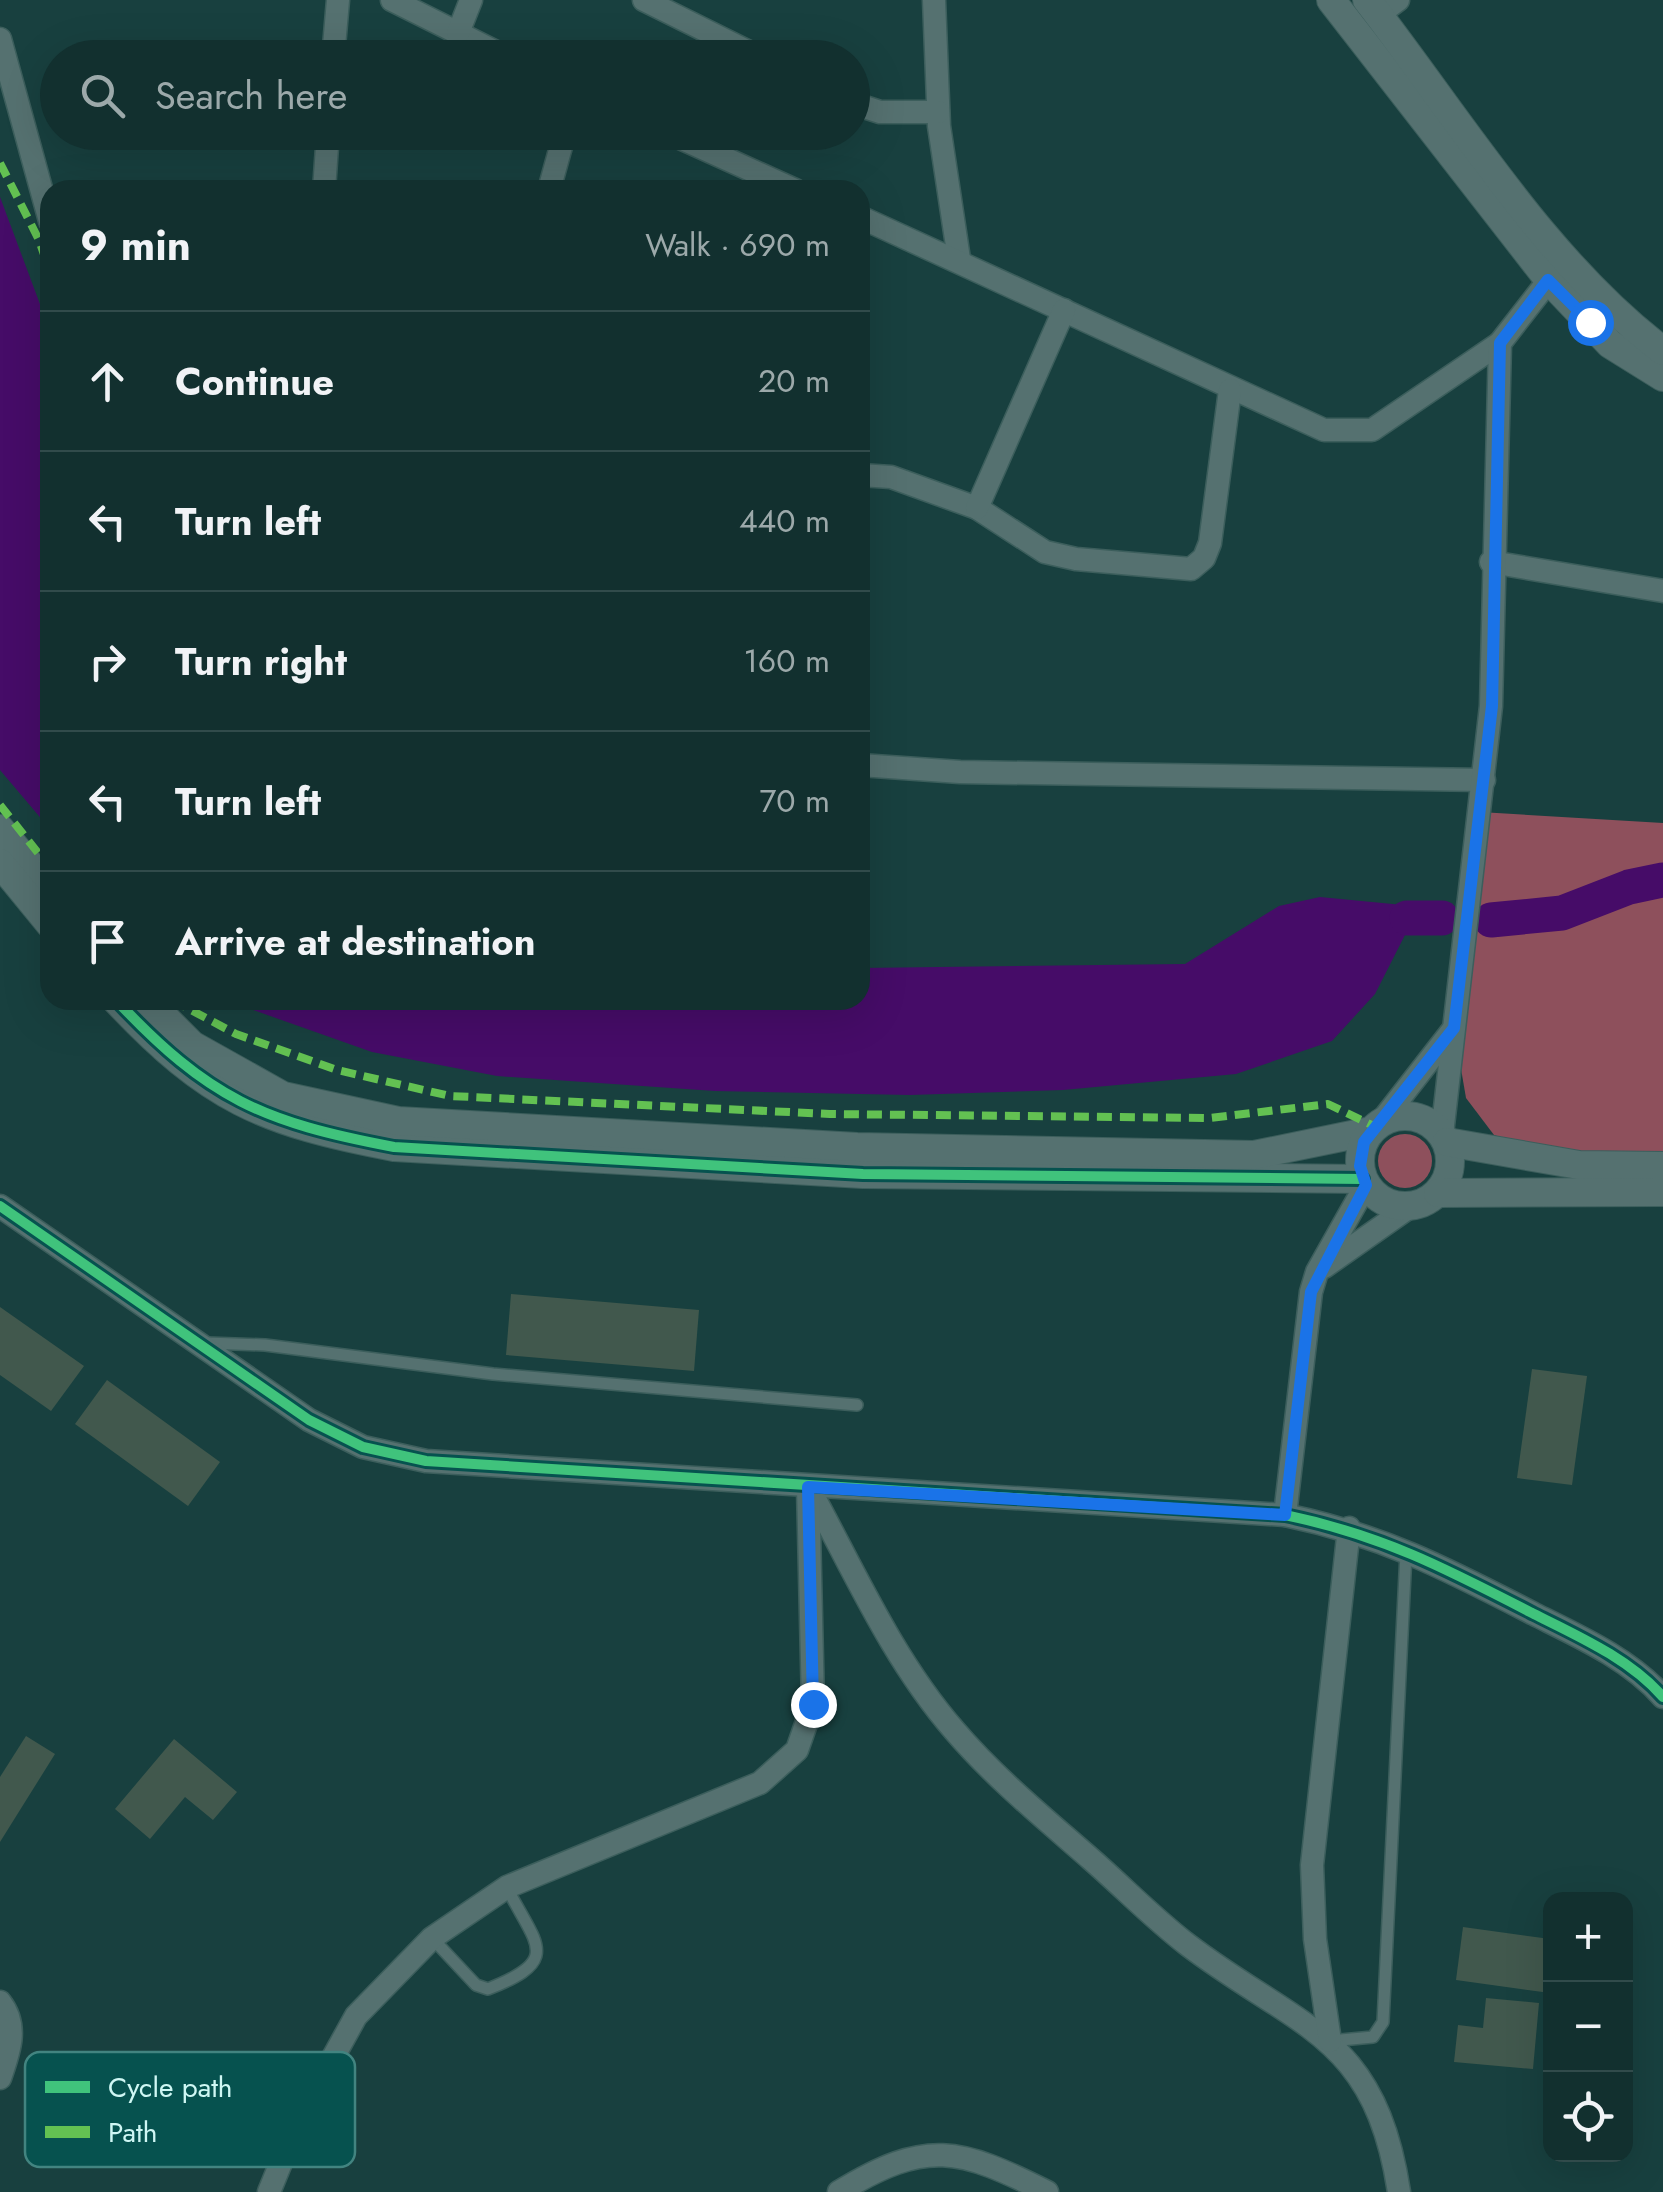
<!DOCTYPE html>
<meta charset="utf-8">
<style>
:root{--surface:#12302f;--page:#1f3c3b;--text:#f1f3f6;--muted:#9ca9aa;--line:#314b4b}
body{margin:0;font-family:Jost,sans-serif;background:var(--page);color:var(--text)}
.controls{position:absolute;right:30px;bottom:30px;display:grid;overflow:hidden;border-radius:20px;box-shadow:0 10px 40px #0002}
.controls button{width:90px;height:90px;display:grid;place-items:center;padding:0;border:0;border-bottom:2px solid var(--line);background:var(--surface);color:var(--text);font:50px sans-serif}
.stop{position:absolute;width:30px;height:30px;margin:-22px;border:8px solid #1a73e8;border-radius:50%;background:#fff}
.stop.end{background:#1a73e8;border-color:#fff;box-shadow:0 2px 10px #0008}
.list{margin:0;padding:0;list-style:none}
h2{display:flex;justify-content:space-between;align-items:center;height:130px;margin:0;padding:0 40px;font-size:42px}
h2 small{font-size:32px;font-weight:400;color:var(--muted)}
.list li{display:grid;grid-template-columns:65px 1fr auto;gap:30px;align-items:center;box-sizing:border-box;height:140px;padding:0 40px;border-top:2px solid var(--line)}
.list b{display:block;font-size:38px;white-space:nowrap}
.list em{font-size:32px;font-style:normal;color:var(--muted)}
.icon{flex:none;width:55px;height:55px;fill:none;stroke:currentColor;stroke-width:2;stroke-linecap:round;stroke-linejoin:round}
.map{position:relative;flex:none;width:1663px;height:2192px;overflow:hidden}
.search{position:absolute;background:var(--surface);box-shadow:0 10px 40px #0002;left:40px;top:40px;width:830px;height:110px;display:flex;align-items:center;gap:25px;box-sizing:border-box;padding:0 35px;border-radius:55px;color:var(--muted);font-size:38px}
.panel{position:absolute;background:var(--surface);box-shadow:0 10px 40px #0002;left:40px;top:180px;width:830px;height:830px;border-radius:30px}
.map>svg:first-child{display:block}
.green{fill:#8e505c}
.water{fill:#460c68}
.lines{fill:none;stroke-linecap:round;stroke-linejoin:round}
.river{stroke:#460c68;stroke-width:35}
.building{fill:#41584d}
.service-casing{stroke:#3c5e5c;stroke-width:14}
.minor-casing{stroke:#3c5e5c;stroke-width:25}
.tertiary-casing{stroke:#3c5e5c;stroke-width:30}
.service{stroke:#557170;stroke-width:11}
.minor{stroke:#557170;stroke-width:22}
.tertiary{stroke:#557170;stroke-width:28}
.quiet{stroke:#63c152;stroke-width:8;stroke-dasharray:15 8;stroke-linecap:butt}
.cycleway-casing{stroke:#06524f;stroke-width:16}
.cycleway{stroke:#40c37c;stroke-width:10}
.route{stroke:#1a73e8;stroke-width:12}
.key{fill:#06524f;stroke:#428480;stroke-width:2.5}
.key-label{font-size:28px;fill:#cff7f4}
</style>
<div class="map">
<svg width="1663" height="2192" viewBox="0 0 1663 2192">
<rect width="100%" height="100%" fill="#18403f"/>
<!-- green -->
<g class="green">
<polygon points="1480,812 1663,823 1663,1166 1579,1165 1494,1135 1466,1098 1454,1028"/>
<circle cx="1405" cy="1161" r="27"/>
</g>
<!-- water -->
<g class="water">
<polygon points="0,197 50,331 50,829 0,770"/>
<polygon points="1320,897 1403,905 1408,929 1375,994 1332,1041 1236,1074 1063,1090 910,1095 715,1091 497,1076 372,1052 225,1000 860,1000 860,968 1185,964 1279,906"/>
</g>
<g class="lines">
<!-- river -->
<g class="river">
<polyline points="1407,918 1442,918"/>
<polyline points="1491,920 1562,913 1629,887 1663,880"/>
</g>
</g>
<!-- building -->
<g class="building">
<polygon points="511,1294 699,1310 694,1371 506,1355"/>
<polygon points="0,1307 84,1366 51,1411 0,1375"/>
<polygon points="1532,1369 1587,1376 1572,1485 1517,1478"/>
<polygon points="107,1380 220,1462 188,1506 75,1424"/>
<polygon points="26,1736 55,1754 0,1842 0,1777"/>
<polygon points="174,1739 237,1792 213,1820 185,1797 150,1839 115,1809"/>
<polygon points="1463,1927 1550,1939 1550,1993 1456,1980"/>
<polygon points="1486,1998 1539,2003 1533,2069 1454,2062 1458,2025 1483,2028"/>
</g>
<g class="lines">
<!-- service casing -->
<g class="service-casing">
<g id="service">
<polyline points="207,1343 265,1345 493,1374 857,1405"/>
<path d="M432,1938l44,47 12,4c74,-29 49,-43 19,-101"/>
<polyline points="1330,2041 1373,2037 1383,2022 1406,1553"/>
</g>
</g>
<!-- minor casing -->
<g class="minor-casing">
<g id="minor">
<polyline points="392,0 508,58"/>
<polyline points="644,0 761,58"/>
<polyline points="934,0 939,126 959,259"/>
<polyline points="1378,15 1398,0"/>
<polyline points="458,33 471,0"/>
<polyline points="0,39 50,221"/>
<polyline points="333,58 338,0"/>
<polyline points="852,103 880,112 938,112"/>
<polyline points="667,132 795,190"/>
<polyline points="324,190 328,132"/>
<polyline points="549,190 565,132"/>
<polyline points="860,217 1324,430 1372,430 1500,343"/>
<polyline points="860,475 891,477 977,508 1045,552 1076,559 1191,569 1204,558 1210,543 1230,390"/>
<polyline points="977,508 1064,310"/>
<polyline points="1491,562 1663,591"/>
<polyline points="860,765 960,772 1484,780"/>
<polyline points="1381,1122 1452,1031"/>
<polyline points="1442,1134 1491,706 1500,343 1549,280"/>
<path d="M0,1206l309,214 54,27 63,14 859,54c97,20 162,54 249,99 44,22 96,45 129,83"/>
<polyline points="1324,1267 1411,1206"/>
<path d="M810,1490c44,81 83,170 144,240 41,48 90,88 138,130 32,28 62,59 96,85 111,84 187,89 211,247"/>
<polyline points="1285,1515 1311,1292 1317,1272 1366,1185"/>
<path d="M0,2002c19,24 9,50 0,76"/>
<polyline points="1330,2041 1315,1939 1312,1865 1349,1528"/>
<polyline points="269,2192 298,2121 356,2016 432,1938 507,1887 760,1783 797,1750 813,1704 808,1487"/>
<path d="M839,2192c88,-54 120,-44 208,0"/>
</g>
</g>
<!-- tertiary casing -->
<g class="tertiary-casing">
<g id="tertiary">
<polyline points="1331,0 1549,280 1610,344 1663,377"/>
<path d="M1367,0c91,117 177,261 296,351"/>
<polyline points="0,829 50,889"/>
<polyline points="0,863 50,924"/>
<path d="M116,1000c93,99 146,122 278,147l469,27 500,5"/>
<polyline points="147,1000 192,1045 283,1096 398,1121 857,1147 1254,1155 1371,1131"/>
<circle cx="1405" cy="1161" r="45"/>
<polyline points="1447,1142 1579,1165 1663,1166"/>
<polyline points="1438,1193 1663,1192"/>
</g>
</g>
<!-- service -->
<use href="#service" class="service"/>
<!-- minor -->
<use href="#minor" class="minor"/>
<!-- tertiary -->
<use href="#tertiary" class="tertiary"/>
<!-- quiet -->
<g class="quiet">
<polyline points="0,163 39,240 50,272"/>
<polyline points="0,805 50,868"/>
<polyline points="172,1000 236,1034 337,1070 450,1096 830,1114 1210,1118 1328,1104 1376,1127"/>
</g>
<!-- cycleway casing -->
<g class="cycleway-casing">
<g id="cycleway">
<path d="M116,1000c93,99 146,122 278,147l469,27 500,5"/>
<path d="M0,1206l309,214 54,27 63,14 859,54c97,20 162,54 249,99 44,22 96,45 129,83"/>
</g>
</g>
<!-- cycleway -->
<use href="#cycleway" class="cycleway"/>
</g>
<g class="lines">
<!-- route -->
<polyline class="route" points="813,1704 808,1487 1285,1515 1311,1292 1366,1185 1360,1166 1364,1142 1454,1028 1492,706 1500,343 1548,280 1590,322"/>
</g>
<!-- legend -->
<rect x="25" y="2052" width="330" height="115" rx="15" class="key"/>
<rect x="45" y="2081" width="45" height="12" fill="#40c37c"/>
<rect x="45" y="2126" width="45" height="12" fill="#63c152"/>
<g class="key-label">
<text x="108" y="2097">Cycle path</text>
<text x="108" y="2142">Path</text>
</g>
</svg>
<div class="controls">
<button>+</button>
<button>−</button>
<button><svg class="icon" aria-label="locate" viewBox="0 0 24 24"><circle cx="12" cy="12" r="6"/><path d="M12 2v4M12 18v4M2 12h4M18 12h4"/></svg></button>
</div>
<div class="stop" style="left:1590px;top:322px"></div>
<div class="stop end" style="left:813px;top:1704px"></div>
<div class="search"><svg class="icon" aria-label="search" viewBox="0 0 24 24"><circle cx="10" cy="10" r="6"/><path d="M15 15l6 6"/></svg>Search here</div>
<section class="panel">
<h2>9 min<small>Walk · 690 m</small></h2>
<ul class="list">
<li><svg class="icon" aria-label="ahead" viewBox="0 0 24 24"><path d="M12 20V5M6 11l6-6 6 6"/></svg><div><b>Continue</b></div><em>20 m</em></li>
<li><svg class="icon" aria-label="left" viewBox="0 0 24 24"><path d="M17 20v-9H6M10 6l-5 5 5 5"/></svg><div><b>Turn left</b></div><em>440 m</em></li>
<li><svg class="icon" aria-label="right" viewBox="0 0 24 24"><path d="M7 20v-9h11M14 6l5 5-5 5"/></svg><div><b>Turn right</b></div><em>160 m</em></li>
<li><svg class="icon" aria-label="left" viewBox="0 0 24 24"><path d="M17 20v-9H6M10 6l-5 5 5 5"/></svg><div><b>Turn left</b></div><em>70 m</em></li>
<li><svg class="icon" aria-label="arrive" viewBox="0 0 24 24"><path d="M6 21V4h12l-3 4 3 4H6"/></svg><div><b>Arrive at destination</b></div></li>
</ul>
</section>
</div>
